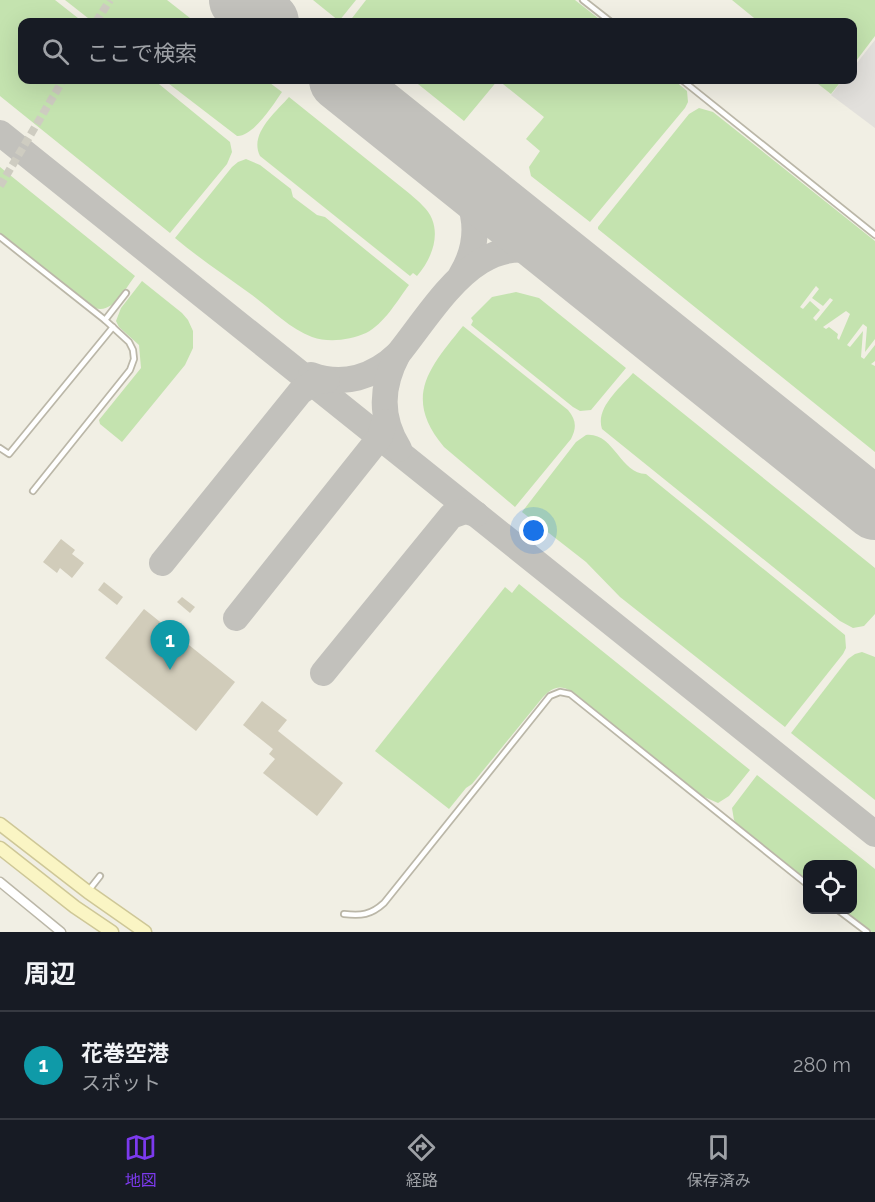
<!DOCTYPE html>
<html lang="ja">
<meta charset="utf-8">
<style>
:root{--surface:#171b24;--page:#242831;--text:#f1f3f6;--muted:#9ea1a6;--line:#363941;--accent:#7c3aed}
body{margin:0;font-family:Raleway,"Noto Sans JP",sans-serif;background:var(--page);color:var(--text)}
.controls{position:absolute;right:18px;bottom:18px;display:grid;overflow:hidden;border-radius:12px;box-shadow:0 6px 24px #0002}
.controls button{width:54px;height:54px;display:grid;place-items:center;padding:0;border:0;border-bottom:2px solid var(--line);background:var(--surface);color:var(--text);font:30px sans-serif}
.you{position:absolute;left:534px;top:531px;width:21px;height:21px;margin:-15px;border:4px solid #fff;border-radius:50%;background:#1a73e8;box-shadow:0 0 0 9px #1a73e833}
.badge{display:grid;place-items:center;width:39px;height:39px;border-radius:50%;background:var(--accent);color:#fff;font-size:20px;font-weight:700}
.pin{position:absolute;translate:-50% -50px;filter:drop-shadow(0 2px 3px #0008)}
.pin::after{content:'';position:absolute;top:32px;width:21px;height:18px;background:inherit;clip-path:polygon(0 0,100% 0,50% 100%)}
.list{margin:0;padding:0;list-style:none}
h2{display:flex;justify-content:space-between;align-items:center;height:78px;margin:0;padding:0 24px;font-size:26px}
h2 small{font-size:20px;font-weight:400;color:var(--muted)}
.list li{display:grid;grid-template-columns:39px 1fr auto;gap:18px;align-items:center;box-sizing:border-box;height:108px;padding:0 24px;border-top:2px solid var(--line)}
.list b{display:block;font-size:22px;white-space:nowrap}
.list p{margin:0;font-size:20px;white-space:nowrap;color:var(--muted)}
.list em{font-size:20px;font-style:normal;color:var(--muted)}
.icon{flex:none;width:33px;height:33px;fill:none;stroke:currentColor;stroke-width:2;stroke-linecap:round;stroke-linejoin:round}
.map{position:relative;flex:none;width:875px;height:932px;overflow:hidden}
.search{position:absolute;background:var(--surface);box-shadow:0 6px 24px #0002;left:18px;right:18px;top:18px;height:66px;display:flex;align-items:center;gap:15px;box-sizing:border-box;padding:0 21px;border-radius:12px;color:var(--muted);font-size:22px}
.sheet{height:186px;background:var(--surface)}
nav{display:flex;justify-content:space-around;align-items:center;box-sizing:border-box;height:84px;border-top:2px solid var(--line);background:var(--surface);font-size:16px;color:var(--muted)}
nav a{display:grid;justify-items:center;gap:3px}
nav .on{color:var(--accent)}
.map>svg:first-child{display:block}
.green{fill:#c4e3af;fill-rule:evenodd}
.parking{fill:#e2e0dc}
.lines{fill:none;stroke-linecap:round;stroke-linejoin:round}
.taxiway{stroke:#c2c1bc;stroke-width:26}
.runway{stroke:#c2c1bc;stroke-width:62}
.building{fill:#d1ccba}
.minor-tunnel{stroke:#ceccc1;stroke-width:8;stroke-dasharray:8 4;stroke-linecap:butt}
.service-casing{stroke:#bbb7a8;stroke-width:8}
.minor-casing{stroke:#bbb7a8;stroke-width:11}
.secondary-casing{stroke:#cec797;stroke-width:15}
.service{stroke:#fff;stroke-width:4.5}
.minor{stroke:#fff;stroke-width:8}
.secondary{stroke:#faf5c4;stroke-width:12}
</style>
<div class="map">
<svg width="875" height="932" viewBox="0 0 875 932">
<rect width="100%" height="100%" fill="#f1efe4"/>
<!-- green -->
<g class="green">
<polygon points="0,0 55,0 83,22 22,22 22,80 154,80 230,142 232,152 227,164 170,233 0,96"/>
<polygon points="65,0 167,0 195,22 93,22"/>
<polygon points="313,0 356,0 339,21"/>
<polygon points="366,0 575,0 603,22 349,22"/>
<polygon points="732,0 875,0 875,36 853,65 852,22 759,22"/>
<path d="M164,80h102l16,12c-9,13 -29,45 -45,44z"/>
<polygon points="413,80 674,80 687,91 688,102 685,108 590,222 531,176 529,167 540,151 526,139 544,117 498,80 464,121"/>
<polygon points="813,80 842,80 831,94"/>
<path d="M289,97l121,97c8,7 18,15 22,25 8,20 -2,42 -15,57l-4,-3 -3,3 -150,-120c-11,-22 15,-43 29,-59z"/>
<path d="M699,108l14,4 162,129v98l-10,13 2,-25 -4,-3 -16,21 3,2 13,-16 -2,26 3,2 11,-14v16l-4,3 4,2v86l-277,-223v-2l91,-113zM816,286l3,3 -7,9 11,8 7,-8 3,2 -17,21 -3,-3 7,-8 -10,-9 -7,8 -3,-2zM846,311l4,3 -11,26 -2,-2 1,-4 -9,-7 -3,2 -3,-2z"/>
<path d="M246,159l14,6 31,24 2,8 24,18 8,2 84,68c-12,16 -25,39 -43,48 -16,7 -37,10 -54,4 -22,-8 -41,-28 -60,-42 -26,-19 -52,-36 -77,-57l57,-71 6,-5z"/>
<path d="M0,167l135,109c-10,13 -22,38 -40,32l-95,-75z"/>
<polygon points="142,281 182,313 188,320 193,331 193,348 185,365 122,442 100,424 99,420 141,368 139,345 119,327 116,321 121,308"/>
<polygon points="516,292 539,298 626,368 591,410 580,411 573,407 471,325 473,321 471,318 492,297"/>
<path d="M463,326l105,84c8,10 9,17 3,29l-56,68 -71,-60c-42,-50 -14,-80 19,-121z"/>
<path d="M633,373l242,195v46l-11,12 -11,2 -13,-7 -238,-192c-7,-21 18,-41 31,-56z"/>
<path d="M586,435c28,-3 34,39 60,39l199,161 1,13 -3,6 -58,73 -165,-130 -34,-35 -64,-50 54,-70z"/>
<path d="M519,584l231,186 -21,26 -11,7 -16,-7 -131,-105c-12,-7 -19,-3 -28,6l-71,87 -6,4 -17,21 -74,-58 130,-164 7,6z"/>
<polygon points="862,652 875,657 875,800 791,733 848,659 855,654"/>
<polygon points="757,775 875,869 875,932 872,932 844,910 852,910 852,864 808,864 807,880 737,824 734,820 732,808"/>
</g>
<!-- parking -->
<polygon class="parking" points="875,40 875,128 831,95 843,80 852,80 853,68"/>
<g class="lines">
<!-- taxiway -->
<g class="taxiway">
<polyline points="0,133 875,834"/>
<path d="M453,171c24,33 30,68 8,104"/>
<path d="M311,375c32,12 63,2 87,-21"/>
<path d="M399,449c-20,-32 -18,-63 -1,-95 46,-58 88,-139 173,-89"/>
<polyline points="162,563 300,392 316,381 327,380"/>
<polyline points="236,618 380,437 384,422"/>
<polyline points="323,673 451,516 465,511 476,514"/>
</g>
<!-- runway -->
<g class="runway">
<polyline points="240,0 268,22"/>
<polyline points="340,80 875,509"/>
</g>
</g>
<!-- building -->
<g class="building">
<polygon points="61,539 75,550 72,554 84,563 72,578 60,568 57,573 43,562"/>
<polygon points="104,582 123,597 117,605 98,590"/>
<polygon points="182,597 195,607 190,613 177,602"/>
<polygon points="144,609 235,682 196,731 105,658"/>
<polygon points="262,701 287,720 278,731 343,783 317,816 263,773 275,759 269,754 273,749 243,725"/>
</g>
<g class="lines">
<!-- minor-tunnel -->
<g class="minor-tunnel">
<polyline points="96,22 110,0"/>
<polyline points="0,186 63,80"/>
</g>
<!-- service casing -->
<g class="service-casing">
<g id="service">
<polyline points="583,0 611,22"/>
<polyline points="682,80 875,235"/>
<polyline points="0,237 105,320 129,342 133,350 134,359 130,370 33,491"/>
<polyline points="105,320 126,293"/>
<polyline points="0,448 9,454 113,327"/>
<polyline points="89,890 100,876"/>
<polyline points="838,910 867,932"/>
<path d="M344,914c17,2 27,1 40,-11l166,-207 10,-4 10,2 238,191"/>
</g>
</g>
<!-- minor casing -->
<g class="minor-casing">
<polyline id="minor" points="0,882 61,932"/>
</g>
<!-- secondary casing -->
<g class="secondary-casing">
<g id="secondary">
<polyline points="0,824 88,892 145,932"/>
<polyline points="0,848 75,907 112,932"/>
</g>
</g>
<!-- service -->
<use href="#service" class="service"/>
<!-- minor -->
<use href="#minor" class="minor"/>
<!-- secondary -->
<use href="#secondary" class="secondary"/>
</g>
</svg>
<div class="controls">
<button><svg class="icon" aria-label="locate" viewBox="0 0 24 24"><circle cx="12" cy="12" r="6"/><path d="M12 2v4M12 18v4M2 12h4M18 12h4"/></svg></button>
</div>
<div class="you"></div>
<div class="pin badge" style="left:170px;top:670px;background:#0f9aa8">1</div>
<div class="search"><svg class="icon" aria-label="search" viewBox="0 0 24 24"><circle cx="10" cy="10" r="6"/><path d="M15 15l6 6"/></svg>ここで検索</div>
</div>
<section class="sheet">
<h2>周辺<small></small></h2>
<ul class="list">
<li><span class="badge" style="background:#0f9aa8">1</span><div><b>花巻空港</b><p>スポット</p></div><em>280 m</em></li>
</ul>
</section>
<nav>
<a class="on"><svg class="icon" aria-label="map" viewBox="0 0 24 24"><path d="M3 6l6-2 6 2 6-2v14l-6 2-6-2-6 2zM9 4v14M15 6v14"/></svg>地図</a>
<a><svg class="icon" aria-label="directions" viewBox="0 0 24 24"><path d="M12 3l9 9-9 9-9-9zM9 14v-3h6M13 9l2 2-2 2"/></svg>経路</a>
<a><svg class="icon" aria-label="saved" viewBox="0 0 24 24"><path d="M7 4h10v16l-5-4-5 4z"/></svg>保存済み</a>
</nav>
